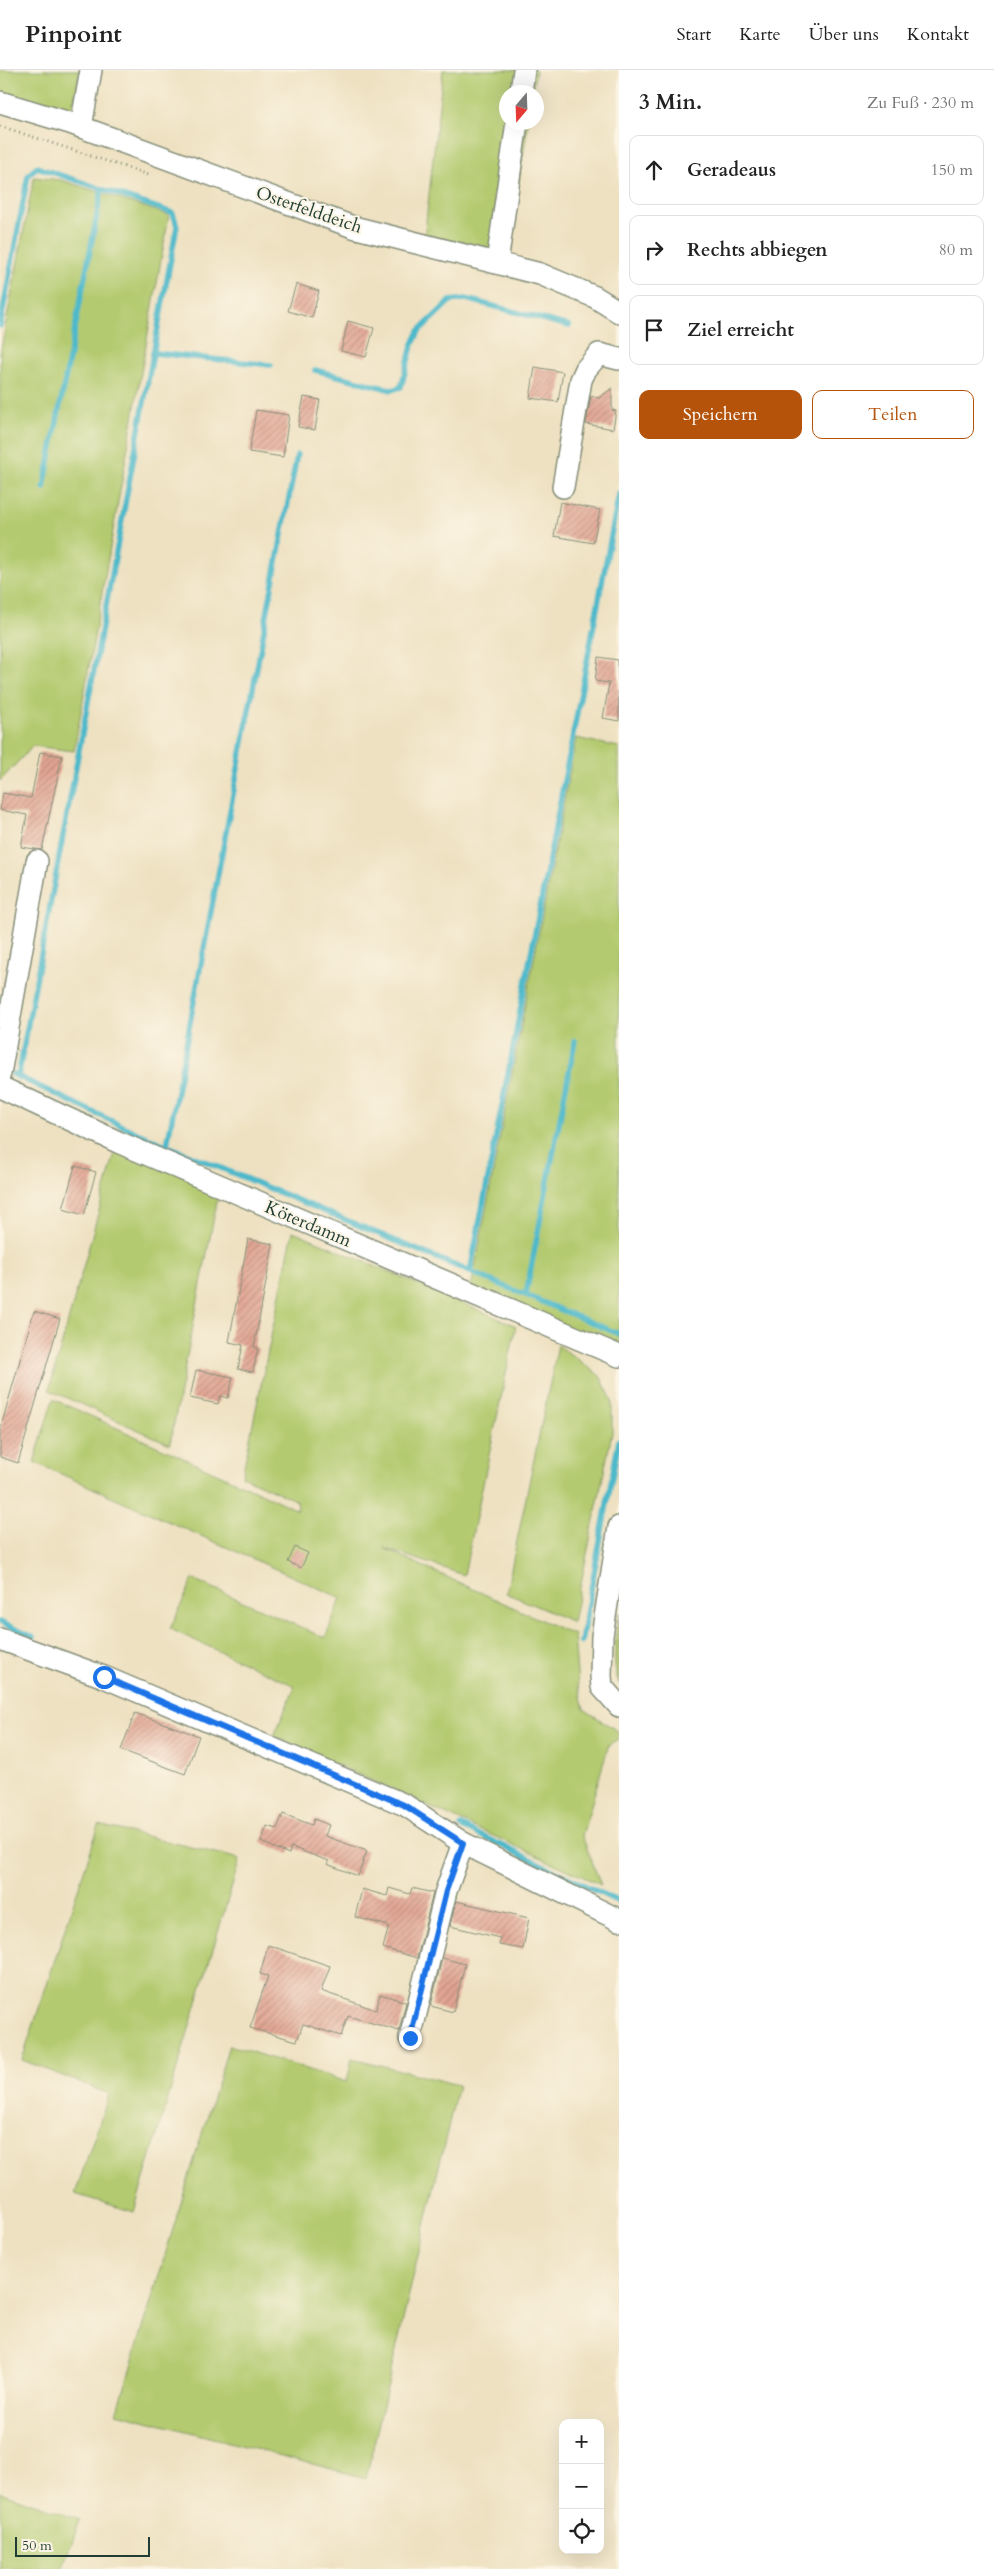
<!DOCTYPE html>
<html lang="de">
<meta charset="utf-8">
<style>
:root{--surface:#fff;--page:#f6f6f6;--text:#222;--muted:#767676;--line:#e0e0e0;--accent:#b45309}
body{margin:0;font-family:Cardo,serif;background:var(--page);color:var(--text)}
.controls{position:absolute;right:15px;bottom:15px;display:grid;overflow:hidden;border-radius:10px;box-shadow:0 5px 20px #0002}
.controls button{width:45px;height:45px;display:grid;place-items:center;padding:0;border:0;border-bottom:1px solid var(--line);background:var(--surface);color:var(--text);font:25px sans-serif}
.compass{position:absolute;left:499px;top:15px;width:45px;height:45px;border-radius:50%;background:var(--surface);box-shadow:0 5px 20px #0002;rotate:199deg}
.scale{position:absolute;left:15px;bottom:12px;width:135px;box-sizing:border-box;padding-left:5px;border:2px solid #1f3d34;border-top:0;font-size:14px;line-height:18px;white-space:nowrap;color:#1f3d34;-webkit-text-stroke:4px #fcf5e5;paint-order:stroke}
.stop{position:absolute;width:15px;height:15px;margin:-11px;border:4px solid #1a73e8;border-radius:50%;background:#fff}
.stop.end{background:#1a73e8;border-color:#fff;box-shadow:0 1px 5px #0008}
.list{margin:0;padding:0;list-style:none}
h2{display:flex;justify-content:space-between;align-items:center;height:65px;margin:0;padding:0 20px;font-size:21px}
h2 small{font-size:16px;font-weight:400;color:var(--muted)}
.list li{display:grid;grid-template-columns:32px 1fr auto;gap:15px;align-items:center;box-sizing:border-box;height:70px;margin:0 10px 10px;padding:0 10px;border:1px solid var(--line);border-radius:10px}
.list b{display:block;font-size:19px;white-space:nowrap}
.list em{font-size:16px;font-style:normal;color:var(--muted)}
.actions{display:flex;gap:10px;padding:15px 20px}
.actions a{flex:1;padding:11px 0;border:1px solid var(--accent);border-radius:10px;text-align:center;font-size:18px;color:var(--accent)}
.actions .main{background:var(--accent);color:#fff}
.icon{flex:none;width:28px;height:28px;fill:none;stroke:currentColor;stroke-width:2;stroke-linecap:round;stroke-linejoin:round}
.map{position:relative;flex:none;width:619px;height:2499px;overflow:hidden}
header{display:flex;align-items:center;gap:30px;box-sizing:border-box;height:70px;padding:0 25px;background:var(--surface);border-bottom:1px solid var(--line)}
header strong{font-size:24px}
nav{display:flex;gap:28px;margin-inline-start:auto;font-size:18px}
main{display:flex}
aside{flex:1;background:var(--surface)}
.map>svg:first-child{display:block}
.green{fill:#b3ca6f;stroke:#698452}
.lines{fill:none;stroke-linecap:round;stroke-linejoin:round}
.stream{stroke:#4eb9ca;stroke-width:5.5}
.building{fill:url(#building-hatch)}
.minor-casing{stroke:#868f7a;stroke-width:24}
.path{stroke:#868f7a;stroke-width:3;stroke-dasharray:1 4;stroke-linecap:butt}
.minor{stroke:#fff;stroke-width:21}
.route{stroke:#1a73e8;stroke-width:6}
.labels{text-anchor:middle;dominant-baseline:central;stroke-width:4;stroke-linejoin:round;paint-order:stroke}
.street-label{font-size:18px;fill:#1f3d34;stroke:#fcf5e5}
</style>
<header>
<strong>Pinpoint</strong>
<nav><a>Start</a><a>Karte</a><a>Über uns</a><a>Kontakt</a></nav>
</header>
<main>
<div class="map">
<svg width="619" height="2499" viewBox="0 0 619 2499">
<defs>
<pattern id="building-hatch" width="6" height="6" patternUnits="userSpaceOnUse" patternTransform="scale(1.25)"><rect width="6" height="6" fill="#e2a492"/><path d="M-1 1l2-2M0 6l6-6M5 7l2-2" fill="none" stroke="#b78778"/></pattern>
</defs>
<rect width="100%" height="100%" fill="#fcf5e5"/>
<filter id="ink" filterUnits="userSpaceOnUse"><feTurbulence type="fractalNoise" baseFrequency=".02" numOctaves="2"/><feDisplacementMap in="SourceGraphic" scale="10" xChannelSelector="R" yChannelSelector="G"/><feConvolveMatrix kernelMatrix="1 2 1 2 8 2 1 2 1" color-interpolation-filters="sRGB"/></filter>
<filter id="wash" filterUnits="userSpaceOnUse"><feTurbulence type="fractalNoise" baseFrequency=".0096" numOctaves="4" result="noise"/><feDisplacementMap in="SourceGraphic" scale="20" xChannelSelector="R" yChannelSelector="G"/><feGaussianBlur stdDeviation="1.12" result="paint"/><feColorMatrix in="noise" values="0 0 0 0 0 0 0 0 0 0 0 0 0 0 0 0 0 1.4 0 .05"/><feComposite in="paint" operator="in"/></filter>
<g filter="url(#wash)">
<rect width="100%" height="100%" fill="#eee1c1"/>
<!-- green -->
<g class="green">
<polygon points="0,0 80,0 70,53 0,32"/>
<polygon points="443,0 536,0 532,22 507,22 507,52 528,53 507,188 424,169"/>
<polygon points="34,107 61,110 169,145 74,681 33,676 0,711 0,284"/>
<polygon points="576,668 619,677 619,1286 470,1223"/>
<polygon points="118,1072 220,1116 170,1374 49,1320"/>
<polygon points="293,1161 516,1256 464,1505 383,1478 574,1565 578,1616 584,1639 619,1662 619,1669 609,1674 582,1766 601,1815 274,1666 295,1616 170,1559 193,1509 325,1568 341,1528 34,1392 53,1329 298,1440 297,1431 242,1406"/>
<polygon points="558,1275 600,1306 612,1330 612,1363 573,1552 506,1523"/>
<path d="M619,1542v72c-8,-22 -3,-50 0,-72z"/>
<polygon points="99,1755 240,1789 134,2142 75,2124 109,2024 22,1990"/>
<polygon points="229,1975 347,2012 352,1988 458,2015 366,2408 117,2343"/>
<polygon points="0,2422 80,2450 62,2499 0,2499"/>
</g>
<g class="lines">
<!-- stream -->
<g class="stream">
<polyline points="0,256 28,105 37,97 173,143 177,156 18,1007"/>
<polyline points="154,283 271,295"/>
<polyline points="315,300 392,320 401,317 412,276 419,261 450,231 466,229 569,256"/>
<polyline points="44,418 102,119"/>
<polyline points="13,1004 137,1063 619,1264"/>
<polyline points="167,1075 297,385"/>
<polyline points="470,1202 619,424"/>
<polyline points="526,1224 575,971"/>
<polyline points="0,1552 33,1567"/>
<polyline points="581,1572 619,1370"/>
<polyline points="461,1756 619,1832"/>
</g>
</g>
<g id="blocks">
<!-- building -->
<g class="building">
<polygon points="296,214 319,221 312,248 288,241"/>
<polygon points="348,251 374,258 366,287 341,281"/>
<polygon points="535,297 563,302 558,332 530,328"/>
<polygon points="612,318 612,340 616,341 613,359 586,354 591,326 599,328"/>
<polygon points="304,327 320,330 315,360 298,357"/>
<polygon points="256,340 289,345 283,387 249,382"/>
<polygon points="560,432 600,440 593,473 554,466"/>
<polygon points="598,587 618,590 619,651 603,648 609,613 595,611"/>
<polygon points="40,682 62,686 42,780 21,777 27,745 0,740 3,723 31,728"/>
<polygon points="75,1096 96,1102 84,1145 63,1139"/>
<polygon points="248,1169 273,1174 254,1277 258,1278 253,1302 238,1299 243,1275 229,1272"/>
<polygon points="34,1241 60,1249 18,1393 0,1387 0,1360"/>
<polygon points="196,1300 233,1307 228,1328 220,1326 218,1334 190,1328"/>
<polygon points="295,1477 308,1483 301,1498 288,1492"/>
<polygon points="135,1643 199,1666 185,1704 121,1680"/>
<polygon points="283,1744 312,1755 314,1749 329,1755 325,1766 367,1781 358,1806 327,1794 329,1791 291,1777 289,1784 261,1772 267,1756 277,1759"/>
<polygon points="389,1818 410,1824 412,1818 433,1823 417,1888 383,1878 389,1856 355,1847 362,1819 387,1826"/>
<polygon points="456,1831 529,1848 523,1879 499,1875 500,1868 450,1856"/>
<polygon points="268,1875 330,1896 321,1921 376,1940 380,1924 406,1932 399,1961 348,1946 341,1966 303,1954 297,1971 250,1958 268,1906 260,1904"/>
<polygon points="442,1888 465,1894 453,1942 431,1936"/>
</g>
</g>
</g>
<g filter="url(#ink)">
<use href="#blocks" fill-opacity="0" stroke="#868f7a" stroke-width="1"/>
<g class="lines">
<!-- minor casing -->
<g class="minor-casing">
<g id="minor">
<polyline points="521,22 524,0"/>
<polyline points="0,32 70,53 353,157 540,204 595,227 619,242"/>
<polyline points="81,57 91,0"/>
<polyline points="497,193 517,52"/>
<polyline points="563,417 581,310 586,299 599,284 619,289"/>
<polyline points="0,1004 37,791"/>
<polyline points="0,1017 118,1072 619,1286"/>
<polyline points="619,1457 602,1566 601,1606 602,1617 619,1636"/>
<polyline points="0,1569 104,1607 405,1735 463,1773 619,1850"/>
<polyline points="410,1968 446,1821 463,1773"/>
</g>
</g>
<!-- path -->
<polyline class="path" points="0,56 149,105"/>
<!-- minor -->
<use href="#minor" class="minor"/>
</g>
</g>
<g class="lines" filter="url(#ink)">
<!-- route -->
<polyline class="route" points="104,1607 404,1735 463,1773 446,1821 410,1968"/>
</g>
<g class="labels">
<!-- street labels -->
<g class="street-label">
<text transform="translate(309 140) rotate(19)">Osterfelddeich</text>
<text transform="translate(308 1154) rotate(23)">Köterdamm</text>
</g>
</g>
</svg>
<div class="controls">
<button>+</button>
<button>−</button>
<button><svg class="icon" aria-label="locate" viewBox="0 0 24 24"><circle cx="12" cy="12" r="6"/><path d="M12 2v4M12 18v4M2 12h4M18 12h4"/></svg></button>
</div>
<svg class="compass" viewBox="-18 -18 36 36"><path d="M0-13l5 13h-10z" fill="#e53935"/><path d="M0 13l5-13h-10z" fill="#767676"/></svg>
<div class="scale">50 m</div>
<div class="stop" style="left:104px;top:1607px"></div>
<div class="stop end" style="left:410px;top:1968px"></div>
</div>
<aside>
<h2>3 Min.<small>Zu Fuß · 230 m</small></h2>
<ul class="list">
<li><svg class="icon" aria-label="ahead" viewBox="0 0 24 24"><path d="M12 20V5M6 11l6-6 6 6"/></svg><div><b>Geradeaus</b></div><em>150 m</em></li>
<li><svg class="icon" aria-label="right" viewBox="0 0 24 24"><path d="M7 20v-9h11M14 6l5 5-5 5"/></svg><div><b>Rechts abbiegen</b></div><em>80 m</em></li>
<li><svg class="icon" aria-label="arrive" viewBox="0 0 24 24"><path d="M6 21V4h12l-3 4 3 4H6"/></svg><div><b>Ziel erreicht</b></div></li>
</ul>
<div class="actions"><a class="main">Speichern</a><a>Teilen</a></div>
</aside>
</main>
